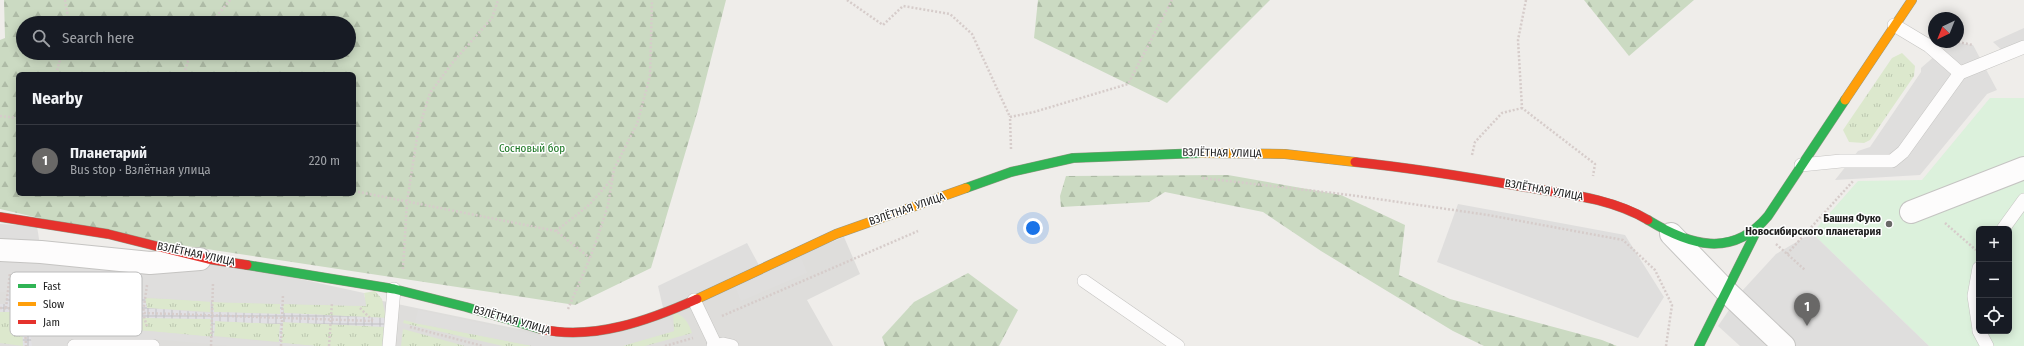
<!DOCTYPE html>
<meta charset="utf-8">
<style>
:root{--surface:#171b24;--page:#242831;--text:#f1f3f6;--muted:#9ea1a6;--line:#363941;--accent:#696867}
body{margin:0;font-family:"Fira Sans Condensed",sans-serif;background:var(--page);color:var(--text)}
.controls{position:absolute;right:12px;bottom:12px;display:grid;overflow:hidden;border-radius:6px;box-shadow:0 2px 10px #0003}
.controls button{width:36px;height:36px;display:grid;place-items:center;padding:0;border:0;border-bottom:1px solid var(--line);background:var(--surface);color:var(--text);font:20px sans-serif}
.compass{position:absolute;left:1928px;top:12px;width:36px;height:36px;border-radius:50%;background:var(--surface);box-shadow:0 2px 10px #0003;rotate:223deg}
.you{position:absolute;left:1033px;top:228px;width:14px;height:14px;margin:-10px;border:3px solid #fff;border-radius:50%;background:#1a73e8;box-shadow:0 0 0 6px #1a73e833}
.badge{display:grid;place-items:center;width:26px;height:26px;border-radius:50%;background:var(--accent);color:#fff;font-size:13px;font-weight:700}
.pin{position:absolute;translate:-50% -33px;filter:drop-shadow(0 1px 2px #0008)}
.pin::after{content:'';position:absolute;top:21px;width:14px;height:12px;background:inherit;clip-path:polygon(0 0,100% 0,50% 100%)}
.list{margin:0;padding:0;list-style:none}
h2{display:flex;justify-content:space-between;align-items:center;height:52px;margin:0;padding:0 16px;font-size:17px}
h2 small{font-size:13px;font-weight:400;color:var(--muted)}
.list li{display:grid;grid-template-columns:26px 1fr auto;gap:12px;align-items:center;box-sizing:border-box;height:72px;padding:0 16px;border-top:1px solid var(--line)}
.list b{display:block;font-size:15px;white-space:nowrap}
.list p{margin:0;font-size:13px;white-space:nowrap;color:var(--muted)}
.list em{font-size:13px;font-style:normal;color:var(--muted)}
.icon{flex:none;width:22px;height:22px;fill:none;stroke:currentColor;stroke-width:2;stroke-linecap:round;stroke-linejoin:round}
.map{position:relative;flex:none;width:2024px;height:346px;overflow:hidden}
.search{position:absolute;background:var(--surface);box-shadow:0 2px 10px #0003;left:16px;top:16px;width:340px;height:44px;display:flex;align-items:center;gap:10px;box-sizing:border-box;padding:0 14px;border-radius:22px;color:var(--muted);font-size:15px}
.panel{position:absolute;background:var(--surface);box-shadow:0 2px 10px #0003;left:16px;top:72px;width:340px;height:124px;border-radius:6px}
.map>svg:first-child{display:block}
.residential{fill:#dedddb}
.grass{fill:url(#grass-tufts)}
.forest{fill:url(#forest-firs);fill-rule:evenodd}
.park{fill:#dcf1dc;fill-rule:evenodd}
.parking{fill:#dfdedd}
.plaza{fill:url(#plaza-grid)}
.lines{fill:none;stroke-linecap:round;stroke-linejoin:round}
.lane-casing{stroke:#c5c4c2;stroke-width:14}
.street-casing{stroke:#c5c4c2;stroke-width:24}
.fast-casing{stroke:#959784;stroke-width:10}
.slow-casing{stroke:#959784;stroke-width:10}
.jam-casing{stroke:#959784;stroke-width:10}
.path{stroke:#d6ccca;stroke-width:2.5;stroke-dasharray:2 2;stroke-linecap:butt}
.lane{stroke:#fdfcfc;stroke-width:13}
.street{stroke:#fdfcfc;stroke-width:22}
.fast{stroke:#30b455;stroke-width:9}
.slow{stroke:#ff9f0a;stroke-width:9}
.jam{stroke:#e5322d;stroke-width:9}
.poi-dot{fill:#696867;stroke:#fff;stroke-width:1.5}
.labels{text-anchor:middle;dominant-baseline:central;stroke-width:3;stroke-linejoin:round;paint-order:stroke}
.park-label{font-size:11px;fill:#197521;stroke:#fff}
.street-label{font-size:11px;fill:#212121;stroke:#fff}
.poi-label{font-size:11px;font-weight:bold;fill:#212121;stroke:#fff;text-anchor:end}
.key{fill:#fff;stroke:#bcbcbc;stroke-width:1}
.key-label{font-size:11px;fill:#212121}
</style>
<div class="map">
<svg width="2024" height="346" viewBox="0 0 2024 346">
<defs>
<pattern id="grass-tufts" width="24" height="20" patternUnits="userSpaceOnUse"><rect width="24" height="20" fill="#dce8cd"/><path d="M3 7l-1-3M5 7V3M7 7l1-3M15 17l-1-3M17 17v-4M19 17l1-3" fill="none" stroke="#bcc7b0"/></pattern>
<pattern id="forest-firs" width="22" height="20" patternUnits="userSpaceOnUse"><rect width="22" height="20" fill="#cbdac2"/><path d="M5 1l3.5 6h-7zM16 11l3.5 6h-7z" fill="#aebba6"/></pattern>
<pattern id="plaza-grid" width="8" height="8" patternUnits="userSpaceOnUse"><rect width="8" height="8" fill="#e1e0e4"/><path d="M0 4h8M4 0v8" fill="none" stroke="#c1c0c3"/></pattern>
</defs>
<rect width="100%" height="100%" fill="#efedea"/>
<!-- residential -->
<polygon class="residential" points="844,237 860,274 807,300 833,346 0,346 0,278 334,291 519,329 598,333"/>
<!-- grass -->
<g class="grass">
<polygon points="1902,53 1915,66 1914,76 1870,140 1864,143 1849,142 1843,130 1892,58"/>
<polygon points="375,291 382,299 386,318 284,313 282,304 366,306 364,293"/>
<polygon points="11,293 78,294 77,306 9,305"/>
<polygon points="145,298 210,301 210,312 147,308"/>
<polygon points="212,302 280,304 280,314 214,312"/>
<polygon points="0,312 22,312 23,346 0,343"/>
<path d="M673,312c11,4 15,9 19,21l-47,13h-23l52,-15z"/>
<polygon points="82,317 211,319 212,337 148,331 82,328"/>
<polygon points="404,320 415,323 533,346 503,346 403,323"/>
<polygon points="215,321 280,324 279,342 214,336"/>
<polygon points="282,322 387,327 387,346 316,346 281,343"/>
<polygon points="403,329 465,346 401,346"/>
</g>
<!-- forest -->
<g class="forest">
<path d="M4,0h722l-28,110 -47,158 -76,37 -467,-71 -108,-25v-169l5,-2zM23,23h326v30h-326zM18,74h336v120h-336z"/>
<polygon points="1038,0 1270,0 1167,103 1034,38"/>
<polygon points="1584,0 1694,0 1629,56"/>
<polygon points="1228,175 1341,195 1405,225 1399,275 1450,299 1602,340 1617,346 1484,346 1453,331 1321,251 1263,212 1165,192 1149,202 1061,207 1060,196 1066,176"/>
<polygon points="968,273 1018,310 999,346 885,346 882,337 914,302"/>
</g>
<!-- park -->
<path class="park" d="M1990,98h34v248h-95l-117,-113 46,-52 64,-1zM1979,229h30v102h-30z"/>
<!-- parking -->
<g class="parking">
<polygon points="2024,28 2024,47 2006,54 1993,42"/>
<polygon points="1951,42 1973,45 1997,90 1987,94 1920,175 1835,180 1858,151 1870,147 1921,72 1921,68"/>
<polygon points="1458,204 1625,235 1664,297 1638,338 1437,262"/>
<polygon points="0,224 37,226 41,252 208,259 364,293 366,306 212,302 141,297 0,292"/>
<polygon points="1812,233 1929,346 1740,346 1718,326 1742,291 1776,254"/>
<polygon points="747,243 761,269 664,312 658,286"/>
<polygon points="801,258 807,273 741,301 735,286"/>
<polygon points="418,310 539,335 671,319 674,331 622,346 533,346 415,323"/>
<polygon points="26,325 148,331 316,346 231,346 152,339 155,346 26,346"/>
</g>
<!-- plaza -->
<polygon class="plaza" points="8,293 11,293 10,305 77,306 78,294 80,295 81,306 140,308 141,297 145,298 147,308 211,313 211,302 212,302 214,312 280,314 280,304 282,304 284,313 386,318 387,327 283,322 281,343 279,342 280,324 215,321 214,336 212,337 211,319 83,317 82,328 78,327 77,314 27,313 32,346 23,346 22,312 0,312 0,304 5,304"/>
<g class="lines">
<!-- lane casing -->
<g class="lane-casing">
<g id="lane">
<polyline points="1894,25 1929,46 1960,73"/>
<polyline points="1801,165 1841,161 1892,161 1903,152 1960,73 2024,47"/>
<polyline points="2003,229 2024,200"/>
<polyline points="1979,268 1974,296 1979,329"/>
<polyline points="1084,281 1178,346"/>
<polyline points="694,300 715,344"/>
<polyline points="1979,331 1987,346"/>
<polyline points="74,346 153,346"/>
<polyline points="389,346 394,289"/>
<polyline points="713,346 723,344 732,346"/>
</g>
</g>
<!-- street casing -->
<g class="street-casing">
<g id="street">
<polyline points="1911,212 2024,168"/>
<polyline points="1671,234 1726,291 1784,346"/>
<polyline points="0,250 41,252 150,263 200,259"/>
</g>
</g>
<!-- fast casing -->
<g class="fast-casing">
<g id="fast">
<polyline points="966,188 1011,172 1073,158 1201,153"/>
<path d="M1648,220c41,25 84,39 120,-4l77,-116"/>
<polyline points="247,265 394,289 466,307 541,329"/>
<polyline points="1699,346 1758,228"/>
</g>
</g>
<!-- slow casing -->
<g class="slow-casing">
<g id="slow">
<polyline points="1845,100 1912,0"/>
<polyline points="1201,153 1285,154 1355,162"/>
<polyline points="697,299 836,234 966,188"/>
</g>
</g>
<!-- jam casing -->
<g class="jam-casing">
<g id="jam">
<path d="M1355,162c57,6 113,15 170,25 41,7 86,11 123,33"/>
<polyline points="0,217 108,234 208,259 247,265"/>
<path d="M541,329c52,12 109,-9 156,-30"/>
</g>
</g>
<!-- path -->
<g class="path">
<polyline points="65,0 69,23"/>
<polyline points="847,0 883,25 903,6 950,14 972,34 1010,117"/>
<polyline points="1526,0 1518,40 1522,108 1595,164 1593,176"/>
<polyline points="211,23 230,0"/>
<polyline points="1958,42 1973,45"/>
<polyline points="56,74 62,53"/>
<polyline points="184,74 188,61 192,53"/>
<polyline points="0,116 18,118"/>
<polyline points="1011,149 1010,117 1034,112 1128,84 1172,0"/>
<polyline points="1472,155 1475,142 1502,113 1522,108"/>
<polyline points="1202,178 1350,195 1488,215 1623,240 1655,270 1672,305 1666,346"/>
<polyline points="354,191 556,231 590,258"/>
<polyline points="1945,223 1976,250"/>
<polyline points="556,231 589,205 613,178"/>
<polyline points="1776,244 1805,270"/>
<polyline points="1787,254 1854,180"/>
<polyline points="403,269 407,202 418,131 430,93 453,62 492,18 498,0"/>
<polyline points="147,285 143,313 147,327"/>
<polyline points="0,308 373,321"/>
<polyline points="6,308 10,273"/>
<polyline points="360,308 373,321"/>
<polyline points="24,309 26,346"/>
<polyline points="568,309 590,258 599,233 608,205 614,169 637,124 650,76 652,0"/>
<polyline points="722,316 918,231"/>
<polyline points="410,327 483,346"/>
<polyline points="78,328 81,279"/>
<polyline points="211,346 213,283"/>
<polyline points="281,346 283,294"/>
<polyline points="329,346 332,303"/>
<polyline points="665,346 693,338"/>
</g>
<!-- lane -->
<use href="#lane" class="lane"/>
<!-- street -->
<use href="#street" class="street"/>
<!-- fast -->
<use href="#fast" class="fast"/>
<!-- slow -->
<use href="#slow" class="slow"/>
<!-- jam -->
<use href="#jam" class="jam"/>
</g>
<!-- markers -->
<circle class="poi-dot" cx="1889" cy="224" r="4"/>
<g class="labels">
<!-- park labels -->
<g class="park-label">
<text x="532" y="148">Сосновый бор</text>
</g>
<!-- street labels -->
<g class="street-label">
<text transform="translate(1222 153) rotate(1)">ВЗЛЁТНАЯ УЛИЦА</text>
<text transform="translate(1544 190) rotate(10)">ВЗЛЁТНАЯ УЛИЦА</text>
<text transform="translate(907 209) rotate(-19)">ВЗЛЁТНАЯ УЛИЦА</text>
<text transform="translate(196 254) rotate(12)">ВЗЛЁТНАЯ УЛИЦА</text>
<text transform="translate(512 320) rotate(16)">ВЗЛЁТНАЯ УЛИЦА</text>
</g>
<!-- poi labels -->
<g class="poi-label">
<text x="1881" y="218">Башня Фуко<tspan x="1881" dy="13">Новосибирского планетария</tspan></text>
</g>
</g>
<!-- legend -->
<rect x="10" y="272" width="132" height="64" rx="6" class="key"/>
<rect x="18" y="284" width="18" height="4" fill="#30b455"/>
<rect x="18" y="302" width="18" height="4" fill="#ff9f0a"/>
<rect x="18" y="320" width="18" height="4" fill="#e5322d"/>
<g class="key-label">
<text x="43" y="290">Fast</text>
<text x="43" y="308">Slow</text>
<text x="43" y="326">Jam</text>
</g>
</svg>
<div class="controls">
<button>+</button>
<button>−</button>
<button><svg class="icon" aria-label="locate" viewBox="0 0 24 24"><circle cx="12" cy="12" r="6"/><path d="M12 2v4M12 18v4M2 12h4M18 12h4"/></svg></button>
</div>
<svg class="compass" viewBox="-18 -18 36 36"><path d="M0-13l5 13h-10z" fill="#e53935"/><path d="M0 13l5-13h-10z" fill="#9ea1a6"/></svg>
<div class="you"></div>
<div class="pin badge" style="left:1807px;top:326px">1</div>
<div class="search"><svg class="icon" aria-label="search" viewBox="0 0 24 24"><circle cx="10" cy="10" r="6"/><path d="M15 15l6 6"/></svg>Search here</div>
<section class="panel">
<h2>Nearby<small></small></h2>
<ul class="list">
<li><span class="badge">1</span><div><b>Планетарий</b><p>Bus stop · Взлётная улица</p></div><em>220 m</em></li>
</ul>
</section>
</div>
